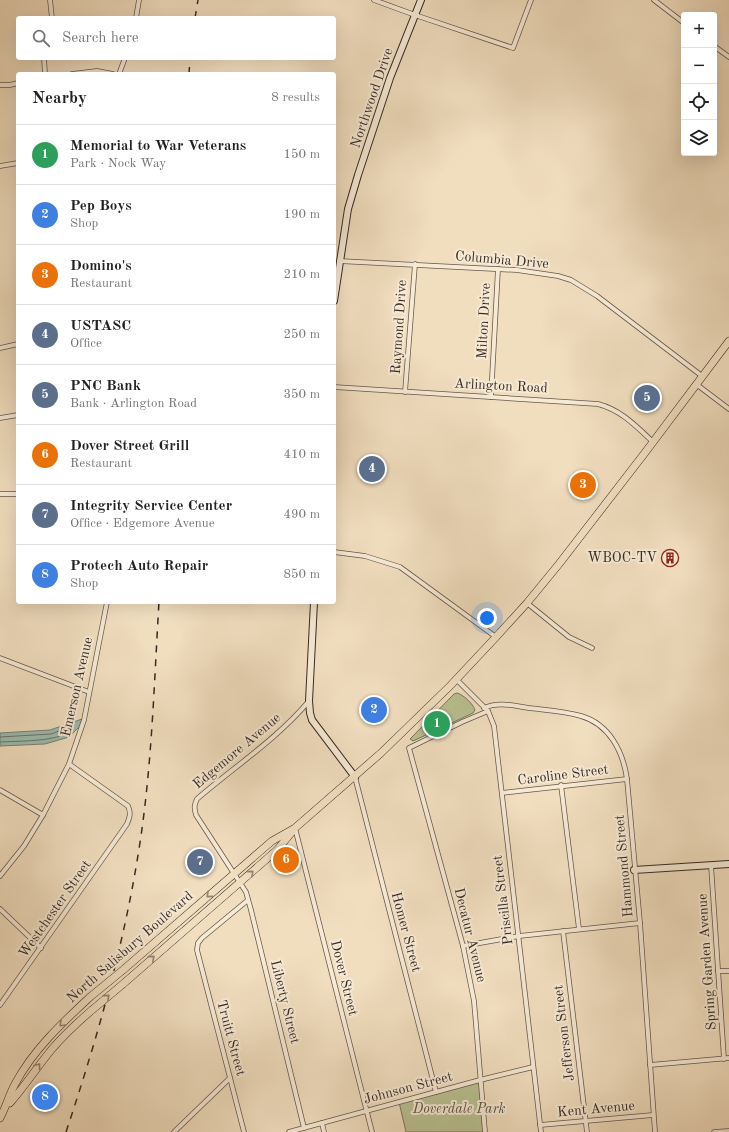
<!DOCTYPE html>
<meta charset="utf-8">
<style>
:root{--surface:#fff;--page:#f6f6f6;--text:#222;--muted:#767676;--line:#e0e0e0;--accent:#8f2418}
body{margin:0;font-family:"Old Standard TT",serif;background:var(--page);color:var(--text)}
.controls{position:absolute;right:12px;top:12px;display:grid;overflow:hidden;border-radius:4px;box-shadow:0 4px 16px #0002}
.controls button{width:36px;height:36px;display:grid;place-items:center;padding:0;border:0;border-bottom:1px solid var(--line);background:var(--surface);color:var(--text);font:20px sans-serif}
.you{position:absolute;left:487px;top:618px;width:14px;height:14px;margin:-10px;border:3px solid #fff;border-radius:50%;background:#1a73e8;box-shadow:0 0 0 6px #1a73e833}
.badge{display:grid;place-items:center;width:26px;height:26px;border-radius:50%;background:var(--accent);color:#fff;font-size:13px;font-weight:700}
.pin{position:absolute;translate:-50% -50%;border:2px solid #fff;box-shadow:0 1px 4px #0006}
.list{margin:0;padding:0;list-style:none}
h2{display:flex;justify-content:space-between;align-items:center;height:52px;margin:0;padding:0 16px;font-size:17px}
h2 small{font-size:13px;font-weight:400;color:var(--muted)}
.list li{display:grid;grid-template-columns:26px 1fr auto;gap:12px;align-items:center;box-sizing:border-box;height:60px;padding:0 16px;border-top:1px solid var(--line)}
.list b{display:block;font-size:15px;white-space:nowrap}
.list p{margin:0;font-size:13px;white-space:nowrap;color:var(--muted)}
.list em{font-size:13px;font-style:normal;color:var(--muted)}
.icon{flex:none;width:22px;height:22px;fill:none;stroke:currentColor;stroke-width:2;stroke-linecap:round;stroke-linejoin:round}
.map{position:relative;flex:none;width:729px;height:1132px;overflow:hidden}
.search{position:absolute;background:var(--surface);box-shadow:0 4px 16px #0002;left:16px;top:16px;width:320px;height:44px;display:flex;align-items:center;gap:10px;box-sizing:border-box;padding:0 14px;border-radius:4px;color:var(--muted);font-size:15px}
.panel{position:absolute;background:var(--surface);box-shadow:0 4px 16px #0002;left:16px;top:72px;width:320px;height:532px;border-radius:4px}
.map>svg:first-child{display:block}
.green{fill:#b9c192;stroke:#78765b}
.water{fill:#9bbcaf;stroke:#738277}
.lines{fill:none;stroke-linecap:round;stroke-linejoin:round}
.shore{stroke:#69736a;stroke-width:1}
.street-casing{stroke:#66574b;stroke-width:5.5}
.secondary-casing{stroke:#372a24;stroke-width:8}
.primary-casing{stroke:#372a24;stroke-width:8}
.street{stroke:#f6ead5;stroke-width:4}
.secondary{stroke:#f6ead5;stroke-width:6}
.primary{stroke:#f1debf;stroke-width:7}
.rail{stroke:#372a24;stroke-width:1.5;stroke-dasharray:7 7;stroke-linecap:butt}
.primary-bridge-casing{stroke:#372a24;stroke-width:8;stroke-linecap:butt}
.primary-bridge{stroke:#f1debf;stroke-width:7}
.oneway{stroke:#948472}
.labels{text-anchor:middle;dominant-baseline:central;stroke-width:4;stroke-linejoin:round;paint-order:stroke}
.street-label{font-size:14px;fill:#372a24;stroke:#f6ead5}
.poi-label{font-size:14px;fill:#372a24;stroke:#f6ead5;text-anchor:end}
.park-label{font-size:14px;font-style:italic;fill:#585040;stroke:#f6ead5}
</style>
<div class="map">
<svg width="729" height="1132" viewBox="0 0 729 1132">
<rect width="100%" height="100%" fill="#f1debf"/>
<filter id="stains"><feTurbulence type="fractalNoise" baseFrequency=".005" numOctaves="4"/><feColorMatrix values="0 0 0 0 .2 0 0 0 0 .09 0 0 0 0 .02 0 0 0 .5 -.17"/></filter>
<radialGradient id="worn" r=".72"><stop offset=".6" stop-color="#630" stop-opacity="0"/><stop offset="1" stop-color="#630" stop-opacity=".3"/></radialGradient>
<!-- green -->
<g class="green">
<path d="M457,693c7,2 16,11 18,17l-2,3 -60,28 -3,-2 44,-45z"/>
<polygon points="480,1080 485,1132 406,1132 399,1102"/>
</g>
<!-- water -->
<polygon class="water" points="82,719 80,726 69,737 45,744 0,746 0,733 50,730"/>
<g class="lines">
<!-- shore -->
<path class="shore" d="M0,737l51,-3 16,-6 2,2c-6,12 -55,11 -69,12"/>
<!-- street casing -->
<g class="street-casing">
<g id="street">
<polyline points="50,0 52,18"/>
<polyline points="374,0 415,15 513,48 531,0"/>
<polyline points="654,0 684,23"/>
<polyline points="136,18 139,0"/>
<polyline points="714,46 729,57"/>
<polyline points="44,58 45,74"/>
<polyline points="72,74 97,71 113,74"/>
<polyline points="119,74 125,58"/>
<polyline points="0,85 10,85 18,83"/>
<polyline points="0,166 18,163"/>
<polyline points="339,261 517,270 558,276 571,280 597,296 702,376"/>
<polyline points="0,348 18,344"/>
<polyline points="696,384 729,409"/>
<path d="M334,387l264,17c23,6 38,22 55,38"/>
<polyline points="405,392 415,264"/>
<polyline points="491,397 498,269"/>
<polyline points="0,418 18,415"/>
<polyline points="0,494 18,494"/>
<polyline points="334,552 365,556 400,567 496,637"/>
<polyline points="527,603 569,637 592,648"/>
<polyline points="0,658 89,692"/>
<polyline points="456,679 488,711 494,726 541,1132"/>
<path d="M484,708c14,-7 31,-2 45,0 17,2 35,3 52,8 28,8 42,35 46,63l13,144 15,209"/>
<polyline points="355,777 436,1092"/>
<polyline points="561,785 579,929"/>
<polyline points="0,790 43,815"/>
<polyline points="502,793 627,779"/>
<polyline points="295,828 372,1132"/>
<polyline points="711,865 724,1059"/>
<polyline points="0,876 24,846 43,815 69,764 84,720 107,602"/>
<polyline points="0,909 41,948"/>
<polyline points="563,931 587,1132"/>
<polyline points="463,946 519,936 640,923"/>
<polyline points="718,971 729,971"/>
<path d="M0,1005l127,-181c3,-7 4,-11 1,-18l-59,-42"/>
<polyline points="650,1065 729,1058"/>
<polyline points="322,1123 324,1132"/>
<polyline points="540,1125 653,1115"/>
<path d="M304,1128l-53,-218 -5,-18 -50,-77c-2,-7 -2,-10 1,-16 37,-32 80,-60 112,-98"/>
<polyline points="174,1132 230,1078"/>
<polyline points="244,1132 197,950 198,943 202,938 248,900"/>
<polyline points="289,1132 480,1080 533,1067"/>
<polyline points="485,1132 474,1001 463,946 409,748 462,722 488,711"/>
<polyline points="714,1132 729,1131"/>
</g>
</g>
<!-- secondary casing -->
<g class="secondary-casing">
<g id="secondary">
<polyline points="334,301 348,209 358,175 390,78 421,0"/>
<polyline points="314,602 309,701 310,713 312,720 355,777"/>
<polyline points="634,870 729,864"/>
</g>
</g>
<!-- primary casing -->
<g class="primary-casing">
<g id="primary">
<polyline points="123,970 272,841 295,828 381,753 451,685 496,637 527,603 559,564 644,454 729,341"/>
<polyline points="123,984 277,850 292,832"/>
<path d="M10,1103c15,-17 27,-36 42,-54 12,-14 26,-27 40,-39"/>
<path d="M0,1118c6,-11 9,-23 15,-34 18,-34 47,-61 75,-87"/>
</g>
</g>
<!-- street -->
<use href="#street" class="street"/>
<!-- secondary -->
<use href="#secondary" class="secondary"/>
<!-- primary -->
<use href="#primary" class="primary"/>
<!-- rail -->
<g class="rail">
<polyline points="195,18 198,0"/>
<polyline points="189,74 190,58"/>
<path d="M66,1132c31,-93 58,-187 73,-283 13,-82 15,-165 20,-247"/>
</g>
<!-- primary-bridge casing -->
<g class="primary-bridge-casing">
<g id="primary-bridge">
<polyline points="90,997 123,970"/>
<polyline points="92,1010 123,984"/>
</g>
</g>
<!-- primary-bridge -->
<use href="#primary-bridge" class="primary-bridge"/>
</g>
<!-- one-way arrows -->
<defs><path id="oneway-chevron" d="M-2-3.5L2.5 0L-2 3.5" fill="none" stroke-width="1.6" stroke-linecap="round" stroke-linejoin="round"/></defs>
<g class="oneway">
<use href="#oneway-chevron" transform="translate(251 873) rotate(-41)"/>
<use href="#oneway-chevron" transform="translate(209 895) rotate(139)"/>
<use href="#oneway-chevron" transform="translate(152 958) rotate(-41)"/>
<use href="#oneway-chevron" transform="translate(107 997) rotate(-41)"/>
<use href="#oneway-chevron" transform="translate(62 1024) rotate(135)"/>
<use href="#oneway-chevron" transform="translate(38 1066) rotate(-53)"/>
</g>
<!-- icons -->
<defs>
<g id="building-ring" transform="scale(0.9)"><circle r="9.5" fill="#f6ead5" stroke="#8f2418" stroke-width="1.5"/><path d="M-4-6H4V6H1V3H-1V6H-4ZM-2.5-4.3h1.7v1.8h-1.7ZM.8-4.3h1.7v1.8H.8ZM-2.5-1h1.7V.8h-1.7ZM.8-1h1.7V.8H.8Z" fill="#8f2418"/></g>
</defs>
<g fill-rule="evenodd">
<use href="#building-ring" x="670" y="558"/>
</g>
<g class="labels">
<!-- street labels -->
<g class="street-label">
<text transform="translate(372 98) rotate(-71)">Northwood Drive</text>
<text transform="translate(502 260) rotate(5)">Columbia Drive</text>
<text transform="translate(484 321) rotate(-87)">Milton Drive</text>
<text transform="translate(399 327) rotate(-86)">Raymond Drive</text>
<text transform="translate(501 386) rotate(3)">Arlington Road</text>
<text transform="translate(77 687) rotate(-77)">Emerson Avenue</text>
<text transform="translate(237 751) rotate(-40)">Edgemore Avenue</text>
<text transform="translate(563 775) rotate(-7)">Caroline Street</text>
<text transform="translate(624 866) rotate(-95)">Hammond Street</text>
<text transform="translate(503 900) rotate(-97)">Priscilla Street</text>
<text transform="translate(55 909) rotate(-55)">Westchester Street</text>
<text transform="translate(406 932) rotate(75)">Homer Street</text>
<text transform="translate(470 935) rotate(76)">Decatur Avenue</text>
<text transform="translate(130 947) rotate(-41)">North Salisbury Boulevard</text>
<text transform="translate(707 962) rotate(-94)">Spring Garden Avenue</text>
<text transform="translate(344 978) rotate(76)">Dover Street</text>
<text transform="translate(285 1002) rotate(76)">Liberty Street</text>
<text transform="translate(564 1033) rotate(-97)">Jefferson Street</text>
<text transform="translate(231 1038) rotate(75)">Truitt Street</text>
<text transform="translate(408 1088) rotate(-15)">Johnson Street</text>
<text transform="translate(596 1109) rotate(-5)">Kent Avenue</text>
</g>
<!-- poi labels -->
<g class="poi-label">
<text x="657" y="558">WBOC-TV</text>
</g>
<!-- park labels -->
<g class="park-label">
<text x="459" y="1109">Doverdale Park</text>
</g>
</g>
<rect width="100%" height="100%" filter="url(#stains)"/>
<rect width="100%" height="100%" fill="url(#worn)"/>
</svg>
<div class="controls">
<button>+</button>
<button>−</button>
<button><svg class="icon" aria-label="locate" viewBox="0 0 24 24"><circle cx="12" cy="12" r="6"/><path d="M12 2v4M12 18v4M2 12h4M18 12h4"/></svg></button>
<button><svg class="icon" aria-label="layers" viewBox="0 0 24 24"><path d="M12 4l9 5-9 5-9-5zM3 14l9 5 9-5"/></svg></button>
</div>
<div class="you"></div>
<div class="pin badge" style="left:437px;top:724px;background:#2e9e5b">1</div>
<div class="pin badge" style="left:374px;top:710px;background:#3f7fe0">2</div>
<div class="pin badge" style="left:583px;top:485px;background:#e8710a">3</div>
<div class="pin badge" style="left:372px;top:469px;background:#5c6f8a">4</div>
<div class="pin badge" style="left:647px;top:398px;background:#5c6f8a">5</div>
<div class="pin badge" style="left:286px;top:860px;background:#e8710a">6</div>
<div class="pin badge" style="left:200px;top:862px;background:#5c6f8a">7</div>
<div class="pin badge" style="left:45px;top:1097px;background:#3f7fe0">8</div>
<div class="search"><svg class="icon" aria-label="search" viewBox="0 0 24 24"><circle cx="10" cy="10" r="6"/><path d="M15 15l6 6"/></svg>Search here</div>
<section class="panel">
<h2>Nearby<small>8 results</small></h2>
<ul class="list">
<li><span class="badge" style="background:#2e9e5b">1</span><div><b>Memorial to War Veterans</b><p>Park · Nock Way</p></div><em>150 m</em></li>
<li><span class="badge" style="background:#3f7fe0">2</span><div><b>Pep Boys</b><p>Shop</p></div><em>190 m</em></li>
<li><span class="badge" style="background:#e8710a">3</span><div><b>Domino's</b><p>Restaurant</p></div><em>210 m</em></li>
<li><span class="badge" style="background:#5c6f8a">4</span><div><b>USTASC</b><p>Office</p></div><em>250 m</em></li>
<li><span class="badge" style="background:#5c6f8a">5</span><div><b>PNC Bank</b><p>Bank · Arlington Road</p></div><em>350 m</em></li>
<li><span class="badge" style="background:#e8710a">6</span><div><b>Dover Street Grill</b><p>Restaurant</p></div><em>410 m</em></li>
<li><span class="badge" style="background:#5c6f8a">7</span><div><b>Integrity Service Center</b><p>Office · Edgemore Avenue</p></div><em>490 m</em></li>
<li><span class="badge" style="background:#3f7fe0">8</span><div><b>Protech Auto Repair</b><p>Shop</p></div><em>850 m</em></li>
</ul>
</section>
</div>
